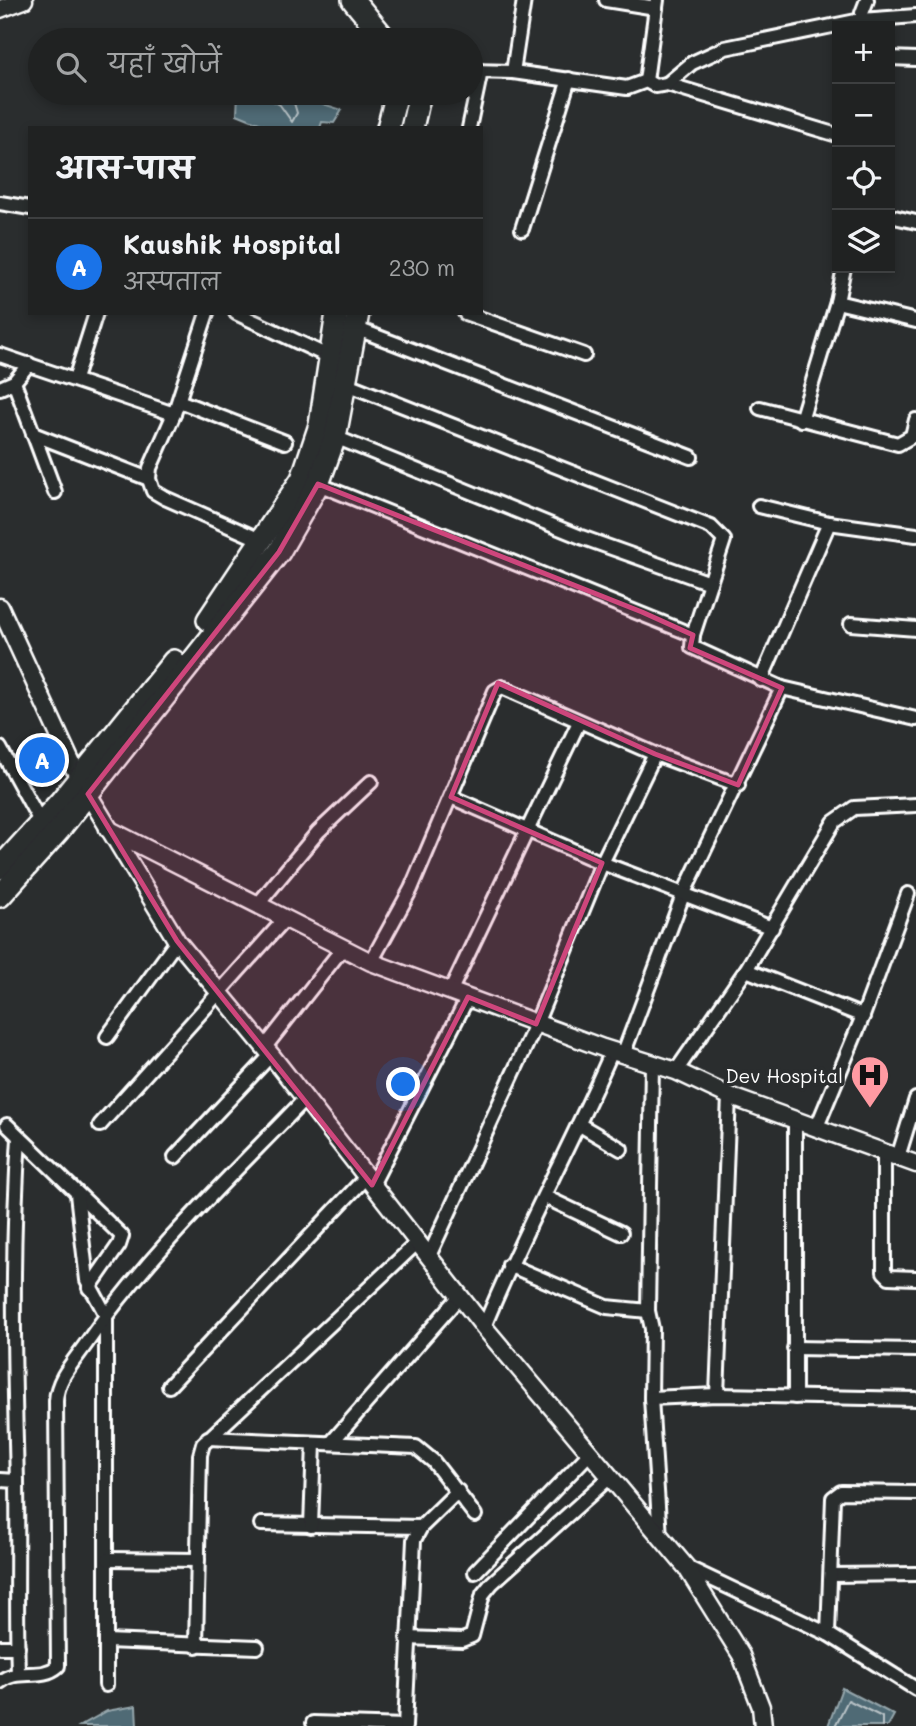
<!DOCTYPE html>
<html lang="hi">
<meta charset="utf-8">
<style>
:root{--surface:#202222;--page:#282a2a;--text:#f1f3f6;--muted:#a2a4a5;--line:#3d3f40;--accent:#1a73e8}
body{margin:0;font-family:Mali,"Playpen Sans Deva",sans-serif;background:var(--page);color:var(--text)}
.controls{position:absolute;right:21px;top:21px;display:grid;overflow:hidden;border-radius:0px;box-shadow:0 4px 10px #0003}
.controls button{width:63px;height:63px;display:grid;place-items:center;padding:0;border:0;border-bottom:2px solid var(--line);background:var(--surface);color:var(--text);font:35px sans-serif}
.you{position:absolute;left:404px;top:1085px;width:24px;height:24px;margin:-18px;border:5px solid #fff;border-radius:50%;background:#1a73e8;box-shadow:0 0 0 10px #1a73e833}
.badge{display:grid;place-items:center;width:46px;height:46px;border-radius:50%;background:var(--accent);color:#fff;font-size:23px;font-weight:700}
.pin{position:absolute;translate:-50% -50%;border:4px solid #fff;box-shadow:0 2px 7px #0006}
.list{margin:0;padding:0;list-style:none}
h2{display:flex;justify-content:space-between;align-items:center;height:91px;margin:0;padding:0 28px;font-size:30px}
h2 small{font-size:23px;font-weight:400;color:var(--muted)}
.list li{display:grid;grid-template-columns:46px 1fr auto;gap:21px;align-items:center;box-sizing:border-box;height:98px;padding:0 28px;border-top:2px solid var(--line)}
.list b{display:block;font-size:26px;white-space:nowrap}
.list p{margin:0;font-size:23px;white-space:nowrap;color:var(--muted)}
.list em{font-size:23px;font-style:normal;color:var(--muted)}
.icon{flex:none;width:38px;height:38px;fill:none;stroke:currentColor;stroke-width:2;stroke-linecap:round;stroke-linejoin:round}
.map{position:relative;flex:none;width:916px;height:1726px;overflow:hidden}
.search{position:absolute;background:var(--surface);box-shadow:0 4px 10px #0003;left:28px;top:28px;width:455px;height:77px;display:flex;align-items:center;gap:18px;box-sizing:border-box;padding:0 24px;border-radius:38px;color:var(--muted);font-size:26px}
.panel{position:absolute;background:var(--surface);box-shadow:0 4px 10px #0003;left:28px;top:126px;width:455px;height:189px;border-radius:0px}
.map>svg:first-child{display:block}
.water{fill:#4f6a74;stroke:#95a6ac;stroke-width:2}
.lines{fill:none;stroke-linecap:round;stroke-linejoin:round}
.shore{stroke:#b9c3c7;stroke-width:2}
.minor-casing{stroke:#fff;stroke-width:18}
.tertiary-casing{stroke:#fff;stroke-width:21}
.primary-casing{stroke:#fff;stroke-width:26}
.minor{stroke:#2a2d2e;stroke-width:12}
.tertiary{stroke:#2a2d2e;stroke-width:16}
.primary{stroke:#2a2d2e;stroke-width:21}
.marked{fill:#ce467c;fill-opacity:0.2;stroke:#ce467c;stroke-width:5;stroke-linejoin:round}
.labels{text-anchor:middle;dominant-baseline:central;stroke-width:7;stroke-linejoin:round;paint-order:stroke}
.poi-label{font-size:19px;fill:#fff;stroke:#2a2d2e;text-anchor:end}
</style>
<div class="map">
<svg width="916" height="1726" viewBox="0 0 916 1726">
<rect width="100%" height="100%" fill="#2a2d2e"/>
<filter id="ink" filterUnits="userSpaceOnUse"><feTurbulence type="fractalNoise" baseFrequency=".0143" numOctaves="2"/><feDisplacementMap in="SourceGraphic" scale="14" xChannelSelector="R" yChannelSelector="G"/><feConvolveMatrix kernelMatrix="1 2 1 2 8 2 1 2 1" color-interpolation-filters="sRGB"/></filter>
<g filter="url(#ink)">
<!-- water -->
<g class="water">
<polygon points="238,93 316,93 323,104 342,110 334,123 322,122 320,128 271,128 237,114"/>
<polygon points="842,1688 894,1715 888,1726 828,1726"/>
<polygon points="136,1706 137,1726 80,1726 107,1711"/>
</g>
<g class="lines">
<!-- shore -->
<g class="shore">
<polyline points="264,93 266,97 280,105 292,122 297,113 291,93"/>
<polyline points="835,1726 848,1700 882,1717 882,1726"/>
</g>
<!-- minor casing -->
<g class="minor-casing">
<g id="minor">
<polyline points="606,0 656,8"/>
<polyline points="862,26 862,13 867,0"/>
<polyline points="890,58 916,59"/>
<polyline points="471,71 513,72 627,88 646,81 655,86 667,84 837,135"/>
<polyline points="513,72 524,0"/>
<polyline points="646,81 657,0"/>
<polyline points="667,84 692,63 725,48 861,20 916,16"/>
<polyline points="469,128 481,71"/>
<polyline points="0,203 30,208"/>
<polyline points="890,216 916,222"/>
<polyline points="522,229 569,79"/>
<polyline points="837,302 916,321"/>
<polyline points="207,313 174,414 150,468 149,479 153,491 165,498 263,541"/>
<polyline points="236,313 334,359"/>
<polyline points="465,313 584,355"/>
<polyline points="355,328 691,457"/>
<polyline points="0,355 174,414"/>
<polyline points="75,379 96,313"/>
<polyline points="14,382 55,492"/>
<polyline points="347,384 711,527 724,540 693,635 692,647 782,688 683,895 623,1055"/>
<polyline points="0,388 14,382 29,364"/>
<polyline points="179,401 285,442"/>
<polyline points="760,408 898,444 912,436 916,420"/>
<polyline points="801,420 837,302 844,268"/>
<polyline points="33,434 149,479"/>
<polyline points="335,437 581,537 710,583"/>
<polyline points="318,484 693,635"/>
<polyline points="759,506 829,523 916,535"/>
<polyline points="851,624 916,629"/>
<polyline points="761,680 829,523"/>
<polyline points="782,688 916,719"/>
<polyline points="0,748 40,821"/>
<polyline points="451,797 602,863 772,928"/>
<polyline points="259,903 318,832 371,782"/>
<polyline points="371,962 411,889 495,691 502,687 655,754 738,785"/>
<polyline points="746,970 863,1016"/>
<polyline points="451,990 579,722"/>
<polyline points="107,1037 177,941"/>
<polyline points="265,1047 342,949"/>
<polyline points="652,1064 648,1311 652,1329 651,1398 660,1537"/>
<polyline points="676,1071 746,970 834,822 854,808 916,805"/>
<polyline points="795,1119 795,1397"/>
<polyline points="7,1125 122,1236 119,1245 89,1288"/>
<polyline points="100,1125 285,919"/>
<polyline points="580,1125 621,1149"/>
<polyline points="816,1129 863,1016 908,894"/>
<polyline points="884,1154 884,1272 889,1277 916,1278"/>
<polyline points="175,1157 271,1055"/>
<polyline points="898,1157 916,1099"/>
<polyline points="372,1185 468,997"/>
<polyline points="77,1194 87,1280 106,1315 106,1685"/>
<polyline points="545,1197 621,1233"/>
<polyline points="429,1256 536,1024 602,863 655,754"/>
<polyline points="509,1265 607,1307 648,1311"/>
<path d="M484,1327c38,-94 88,-183 128,-276"/>
<polyline points="794,1348 916,1350"/>
<polyline points="169,1386 366,1177"/>
<polyline points="717,1395 729,1096"/>
<polyline points="651,1398 717,1395 916,1399"/>
<polyline points="208,1438 416,1447 433,1461 475,1515"/>
<polyline points="331,1443 460,1296"/>
<polyline points="0,1480 17,1481"/>
<polyline points="261,1524 421,1527"/>
<polyline points="311,1526 314,1443"/>
<polyline points="108,1559 198,1560"/>
<polyline points="686,1567 828,1634 916,1689"/>
<polyline points="475,1572 590,1453"/>
<polyline points="832,1575 916,1574"/>
<polyline points="828,1634 833,1498 841,1492 916,1493"/>
<polyline points="407,1638 462,1640 472,1636 483,1594 492,1583 610,1477"/>
<polyline points="106,1641 257,1647"/>
<polyline points="196,1646 200,1455 203,1444 419,1241"/>
<polyline points="0,1647 18,1647"/>
<path d="M18,1673c-2,-64 0,-127 -1,-191 -3,-115 -6,-229 2,-344"/>
<path d="M0,1682c17,-15 41,-1 58,-16l-2,-265c1,-23 19,-41 32,-60 62,-89 142,-164 217,-242"/>
<polyline points="313,1723 405,1726"/>
<polyline points="405,1726 414,1540 421,1527 458,1491"/>
</g>
</g>
<!-- tertiary casing -->
<g class="tertiary-casing">
<g id="tertiary">
<polyline points="0,9 24,0"/>
<polyline points="0,607 79,779 177,941 271,1055 484,1327 686,1567 741,1655 761,1707 763,1726"/>
<polyline points="108,829 371,962 603,1048 676,1071 729,1096 916,1164"/>
</g>
</g>
<!-- primary casing -->
<g class="primary-casing">
<g id="primary">
<polyline points="353,0 386,40"/>
<polyline points="388,128 397,93"/>
<polyline points="412,128 420,93"/>
<polyline points="208,620 302,479 320,425 337,313"/>
<polyline points="0,868 61,801 174,661"/>
<polyline points="0,896 59,830 279,552 318,484 335,437 358,313"/>
</g>
</g>
<!-- minor -->
<use href="#minor" class="minor"/>
<!-- tertiary -->
<use href="#tertiary" class="tertiary"/>
<!-- primary -->
<use href="#primary" class="primary"/>
</g>
</g>
<!-- marked area -->
<path class="marked" d="M318,484l324,128 51,23 -3,13 92,40 -44,97 -83,-31 -157,-71 -47,114 151,66 -66,161 -68,-27 -96,188 -195,-244 -89,-147 191,-242z"/>
<!-- icons -->
<defs>
<g id="hospital-pin" transform="scale(2.0125)"><path d="M0 17L-7.5 6A9.5 9.5 0 1 1 7.5 6Z" fill="#ff9aa2" stroke="#2a2d2e"/><path d="M-5-5h3v3.5h4V-5h3V5h-3V1.5h-4V5h-3Z" fill="#111"/></g>
</defs>
<g fill-rule="evenodd">
<use href="#hospital-pin" x="870" y="1075"/>
</g>
<g class="labels">
<!-- poi labels -->
<g class="poi-label">
<text x="843" y="1075">Dev Hospital</text>
</g>
</g>
</svg>
<div class="controls">
<button>+</button>
<button>−</button>
<button><svg class="icon" aria-label="locate" viewBox="0 0 24 24"><circle cx="12" cy="12" r="6"/><path d="M12 2v4M12 18v4M2 12h4M18 12h4"/></svg></button>
<button><svg class="icon" aria-label="layers" viewBox="0 0 24 24"><path d="M12 4l9 5-9 5-9-5zM3 14l9 5 9-5"/></svg></button>
</div>
<div class="you"></div>
<div class="pin badge" style="left:42px;top:760px">A</div>
<div class="search"><svg class="icon" aria-label="search" viewBox="0 0 24 24"><circle cx="10" cy="10" r="6"/><path d="M15 15l6 6"/></svg>यहाँ खोजें</div>
<section class="panel">
<h2>आस-पास<small></small></h2>
<ul class="list">
<li><span class="badge">A</span><div><b>Kaushik Hospital</b><p>अस्पताल</p></div><em>230 m</em></li>
</ul>
</section>
</div>
